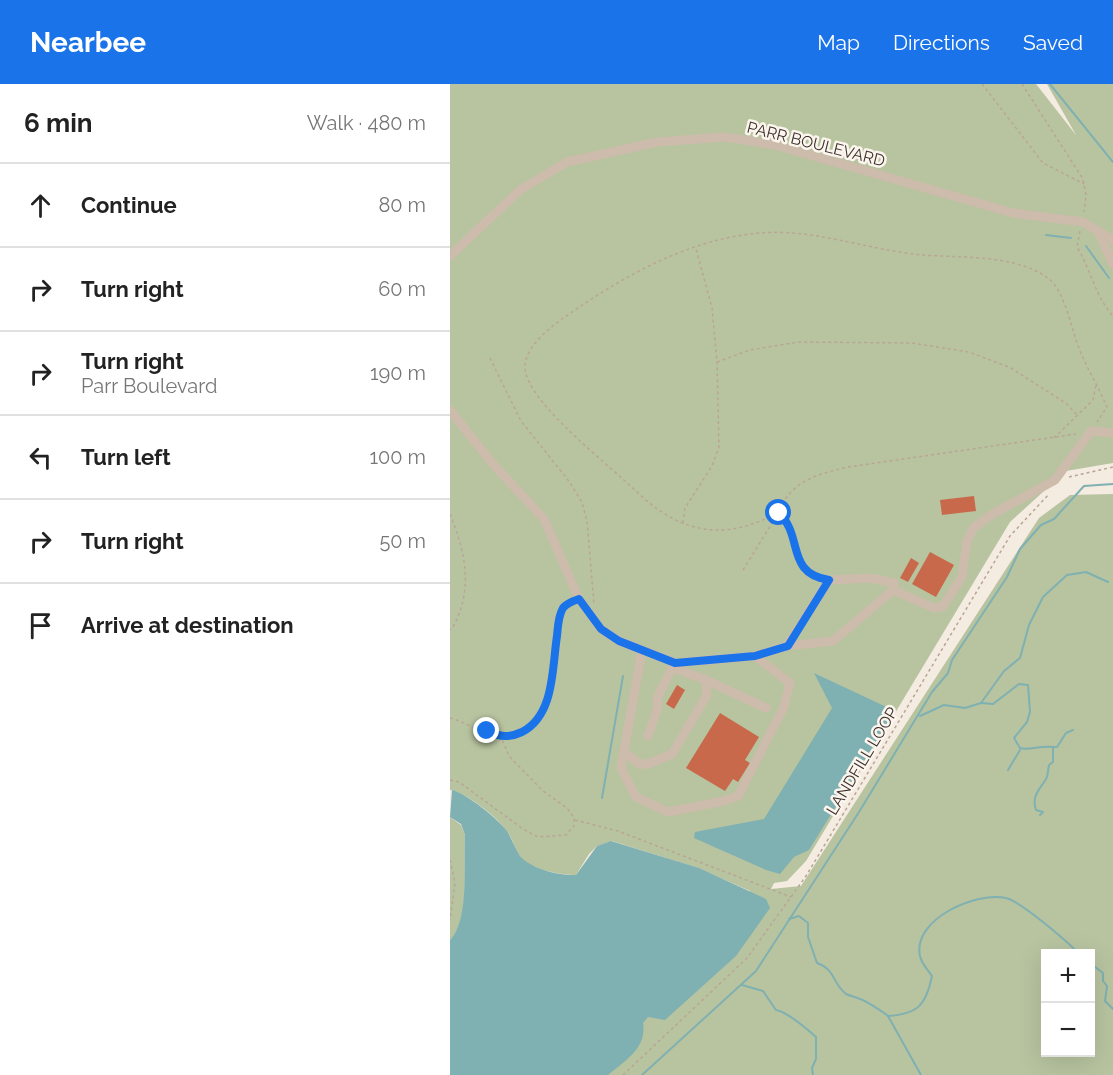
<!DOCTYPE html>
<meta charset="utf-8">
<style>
:root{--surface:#fff;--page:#f6f6f6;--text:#222;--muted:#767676;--line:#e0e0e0;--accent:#1a73e8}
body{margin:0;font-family:Raleway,sans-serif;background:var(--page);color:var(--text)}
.controls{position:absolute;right:18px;bottom:18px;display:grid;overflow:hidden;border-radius:0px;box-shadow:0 6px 24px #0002}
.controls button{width:54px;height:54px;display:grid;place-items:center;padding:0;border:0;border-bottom:2px solid var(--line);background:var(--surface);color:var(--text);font:30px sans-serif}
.stop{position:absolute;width:18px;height:18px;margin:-14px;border:4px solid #1a73e8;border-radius:50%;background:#fff}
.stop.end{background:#1a73e8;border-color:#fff;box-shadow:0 2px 6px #0008}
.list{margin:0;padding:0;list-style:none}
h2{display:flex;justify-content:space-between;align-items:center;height:78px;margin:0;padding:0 24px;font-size:26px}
h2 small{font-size:20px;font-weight:400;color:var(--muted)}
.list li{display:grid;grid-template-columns:39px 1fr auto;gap:18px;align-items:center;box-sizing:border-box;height:84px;padding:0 24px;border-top:2px solid var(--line)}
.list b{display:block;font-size:22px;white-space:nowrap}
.list p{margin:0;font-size:20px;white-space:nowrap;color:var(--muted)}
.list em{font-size:20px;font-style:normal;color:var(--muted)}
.icon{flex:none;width:33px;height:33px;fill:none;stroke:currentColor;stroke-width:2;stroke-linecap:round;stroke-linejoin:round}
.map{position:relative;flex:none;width:663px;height:991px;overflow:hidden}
header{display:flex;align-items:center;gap:36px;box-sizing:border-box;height:84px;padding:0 30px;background:var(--accent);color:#fff}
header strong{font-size:28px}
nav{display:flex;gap:33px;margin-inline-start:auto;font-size:21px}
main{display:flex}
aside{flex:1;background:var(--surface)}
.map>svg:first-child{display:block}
.green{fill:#b8c4a0;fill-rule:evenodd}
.water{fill:#7fb0b2}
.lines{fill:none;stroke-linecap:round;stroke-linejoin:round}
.stream{stroke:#7fb0b2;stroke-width:2}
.building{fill:#c8694b}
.path{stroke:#b9a596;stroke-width:1.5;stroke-dasharray:3 3;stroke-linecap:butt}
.minor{stroke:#cdbbac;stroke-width:9}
.route{stroke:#1a73e8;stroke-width:8}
.labels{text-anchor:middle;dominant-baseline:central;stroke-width:5;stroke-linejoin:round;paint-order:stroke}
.street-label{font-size:16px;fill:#3b302b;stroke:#fbf5ee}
</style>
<header>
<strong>Nearbee</strong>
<nav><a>Map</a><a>Directions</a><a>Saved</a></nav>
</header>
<main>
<aside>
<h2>6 min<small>Walk · 480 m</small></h2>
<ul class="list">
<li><svg class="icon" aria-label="ahead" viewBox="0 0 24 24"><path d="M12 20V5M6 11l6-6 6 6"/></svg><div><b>Continue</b></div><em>80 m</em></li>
<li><svg class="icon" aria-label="right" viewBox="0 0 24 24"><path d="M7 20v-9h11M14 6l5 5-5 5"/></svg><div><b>Turn right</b></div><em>60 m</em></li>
<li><svg class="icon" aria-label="right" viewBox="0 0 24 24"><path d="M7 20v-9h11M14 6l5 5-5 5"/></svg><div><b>Turn right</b><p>Parr Boulevard</p></div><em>190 m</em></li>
<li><svg class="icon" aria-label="left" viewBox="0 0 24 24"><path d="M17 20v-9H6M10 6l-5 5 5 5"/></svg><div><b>Turn left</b></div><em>100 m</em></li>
<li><svg class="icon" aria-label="right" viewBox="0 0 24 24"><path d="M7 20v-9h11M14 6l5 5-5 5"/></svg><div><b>Turn right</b></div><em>50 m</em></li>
<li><svg class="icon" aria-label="arrive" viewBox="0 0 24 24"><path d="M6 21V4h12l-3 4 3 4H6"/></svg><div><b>Arrive at destination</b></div></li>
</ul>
</aside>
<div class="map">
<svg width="663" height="991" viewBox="0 0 663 991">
<rect width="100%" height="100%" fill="#f4ebe1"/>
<!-- green -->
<g class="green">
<path d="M0,0h586l40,51 -29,-51h66v379l-47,8 -56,51 -204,339 -19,20 -13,2 -3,6 30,-3 238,-368 31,-23 43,-1v581h-663l300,-184 -52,-23 -86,-27 -15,5 -8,8 -13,21c-15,0 -42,-5 -54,-16 -7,-8 -9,-21 -16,-29 -8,-12 -42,-39 -56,-40zM596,870h44v98h-44z"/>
<path d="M0,733l11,8 4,10c-2,29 6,84 -15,105z"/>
</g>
<!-- water -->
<g class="water">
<polygon points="364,589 445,627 359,766 344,773 330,790 316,786 244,754 245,748 314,735 382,624"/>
<path d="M2,706c14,3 46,29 55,41 5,8 8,17 13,25 11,13 40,20 56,19l21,-29 14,-5 88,27 67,31 4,9 -34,48 -71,64 -17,-3 -5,6c4,25 -17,37 -35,52h-158v-135c20,-21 13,-76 15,-105l-4,-11 -11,-7z"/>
</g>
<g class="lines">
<!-- stream -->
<g class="stream">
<polyline points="600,0 663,78"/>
<polyline points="596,151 621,154"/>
<polyline points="636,162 659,194"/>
<path d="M531,619l12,1 26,-20 9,1 2,27 -3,10 -13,16 6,10c8,3 21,-3 33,-1v15l-4,3c-1,4 -1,11 -3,14 -6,10 -15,17 -10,31l7,2 -3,3"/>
<polyline points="470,632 494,621 515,624 531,619 554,587 570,574 579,541 593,513 617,491 636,488 658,498"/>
<polyline points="603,663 607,663 616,649 623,646"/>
<polyline points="558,686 570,666"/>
<polyline points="152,714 173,592"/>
<path d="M339,835l10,-3 9,7v14l9,26c19,7 15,20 29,31 4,2 10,3 14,5 5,1 23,13 28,17l33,59"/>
<polyline points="640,879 653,889 653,897 657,902 655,917 663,925"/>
<path d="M292,901l21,6 13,19c11,2 31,19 40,27v22l-4,9 1,7"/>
<path d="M438,932c30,-2 38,-11 44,-40 -4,-6 -11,-13 -12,-20 -8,-37 57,-65 86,-58 14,3 61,43 73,56"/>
<polyline points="192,991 306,887 409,728 482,608 498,589 502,576 557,493 570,465 591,441 604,435 634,402 663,400"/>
</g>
</g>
<!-- building -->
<g class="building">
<polygon points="524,412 526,427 492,431 490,416"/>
<polygon points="480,468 504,481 486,513 462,500"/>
<polygon points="461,474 469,479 458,498 450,494"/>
<polygon points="227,601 235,606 224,625 216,620"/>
<polygon points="270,629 309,653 295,676 300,679 288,698 283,695 275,707 236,684"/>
</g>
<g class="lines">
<!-- path -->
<g class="path">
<polyline points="532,0 593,79 634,100"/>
<polyline points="572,0 633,95 636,111 634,128"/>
<path d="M630,147l-3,16c14,23 18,49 36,69"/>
<polyline points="40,274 71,337 118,396 132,418 137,437 144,521"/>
<polyline points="267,278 300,266 348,258 462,259 519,268 561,284 617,320 628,332"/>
<polyline points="604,354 643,316 646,301"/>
<polyline points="619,393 663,383"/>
<path d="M0,430c13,33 22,65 9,100 -3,6 -4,12 -9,16"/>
<polyline points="233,439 235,424 262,382 269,363 267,278 262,224 246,165"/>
<path d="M293,486l36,-58c-54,30 -98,22 -142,-20 -28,-27 -101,-83 -111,-118 -7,-23 23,-46 39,-57 68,-48 152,-94 238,-83 40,5 79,17 119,21 39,3 95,-1 127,24 16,12 23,53 31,72 8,19 19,37 27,56l-10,15"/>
<path d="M370,494l-17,-9 -12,-37 -12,-20c11,-31 39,-38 69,-45l228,-33"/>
<path d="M0,634c15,4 38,18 51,19 7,1 17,-3 22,-6 47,-24 16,-103 47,-128"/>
<polyline points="0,696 9,698 73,745 88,753 116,751 124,742 124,734 117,724 92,706 59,672 51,653"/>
<polyline points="125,736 168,747 341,813"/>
<polyline points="0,776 5,799 0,836"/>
<polyline points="173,991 297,874 356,792 560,452 599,410"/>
</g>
<!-- minor -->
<g class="minor">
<polyline points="648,147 663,180"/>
<polyline points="0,172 70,106 117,78 207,58 275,53 325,61 563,129 633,138 663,156"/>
<polyline points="0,326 42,379 94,435 129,515 151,545 169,557 225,579 305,572 337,562 383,557 443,506"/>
<polyline points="443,506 484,524 493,522 512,493 517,457 523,444 541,431 605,396 641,347 663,349"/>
<polyline points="337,562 379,496 421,494 444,499 443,506"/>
<polyline points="192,566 171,684 186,713 218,728 274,717 288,712 334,623 340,599 305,572"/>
<polyline points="256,596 316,624"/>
<polyline points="174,667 189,680 198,680 222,670 257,611 256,596 229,586 225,579 207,614 208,623 198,652"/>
</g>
</g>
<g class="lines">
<!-- route -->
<path class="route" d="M37,647c13,6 22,7 35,1 33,-17 30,-65 35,-96 1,-9 1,-20 6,-28 3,-4 10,-7 16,-9l22,30 18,12 56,22 80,-7 33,-10 41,-66c-44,-7 -25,-43 -50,-67"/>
</g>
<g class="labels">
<!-- street labels -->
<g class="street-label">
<text transform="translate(366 60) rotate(14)">PARR BOULEVARD</text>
<text transform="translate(412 677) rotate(-59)">LANDFILL LOOP</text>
</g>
</g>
</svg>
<div class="controls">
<button>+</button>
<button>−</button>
</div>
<div class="stop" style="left:329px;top:429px"></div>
<div class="stop end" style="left:37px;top:647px"></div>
</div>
</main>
